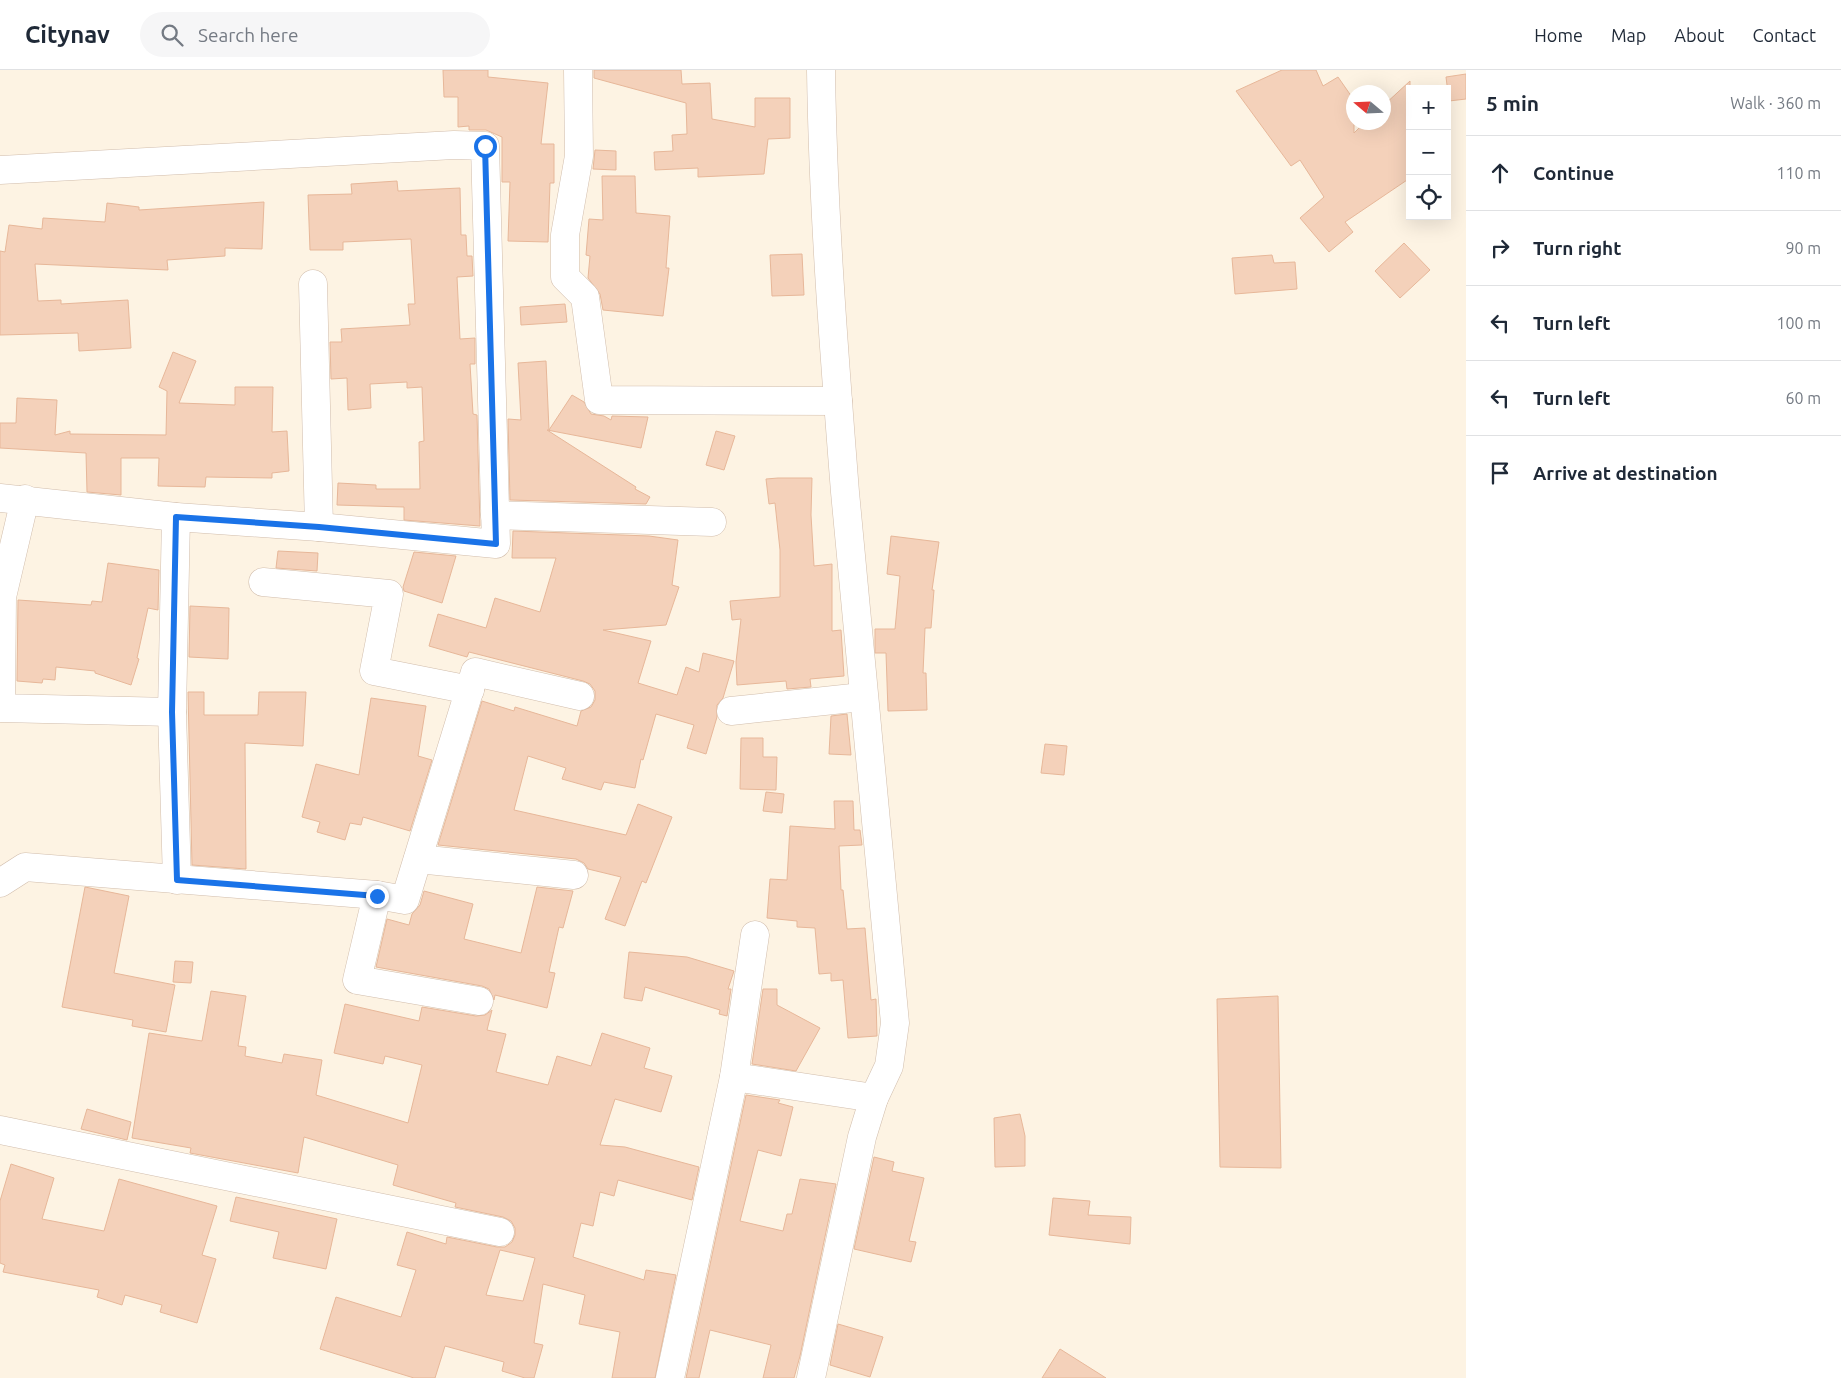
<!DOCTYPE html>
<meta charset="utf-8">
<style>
:root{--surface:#fff;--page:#f6f6f7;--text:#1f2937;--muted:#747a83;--line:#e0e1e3}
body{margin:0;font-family:Ubuntu,sans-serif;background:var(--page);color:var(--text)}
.controls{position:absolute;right:15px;top:15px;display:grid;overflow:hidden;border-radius:0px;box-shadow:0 5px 20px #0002}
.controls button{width:45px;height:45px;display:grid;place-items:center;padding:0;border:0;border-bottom:1px solid var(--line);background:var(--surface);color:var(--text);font:25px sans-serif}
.compass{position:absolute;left:1346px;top:15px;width:45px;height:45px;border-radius:50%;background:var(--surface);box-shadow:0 5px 20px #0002;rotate:289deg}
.stop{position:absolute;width:15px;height:15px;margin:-11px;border:4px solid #1a73e8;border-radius:50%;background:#fff}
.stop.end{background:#1a73e8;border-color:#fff;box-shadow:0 1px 5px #0008}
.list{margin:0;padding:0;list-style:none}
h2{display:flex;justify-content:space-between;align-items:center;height:65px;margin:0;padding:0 20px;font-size:21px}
h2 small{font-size:16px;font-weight:400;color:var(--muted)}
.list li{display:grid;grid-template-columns:32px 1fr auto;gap:15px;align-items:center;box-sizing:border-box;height:75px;padding:0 20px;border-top:1px solid var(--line)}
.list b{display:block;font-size:19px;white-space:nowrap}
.list em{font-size:16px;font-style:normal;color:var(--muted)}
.icon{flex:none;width:28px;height:28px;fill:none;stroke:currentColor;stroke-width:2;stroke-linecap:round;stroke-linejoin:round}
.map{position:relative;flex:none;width:1466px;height:1308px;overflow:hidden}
header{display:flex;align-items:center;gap:30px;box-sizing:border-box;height:70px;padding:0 25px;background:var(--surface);border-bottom:1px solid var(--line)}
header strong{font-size:24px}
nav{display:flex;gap:28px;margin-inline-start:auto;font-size:18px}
.search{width:350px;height:45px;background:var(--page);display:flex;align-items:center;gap:12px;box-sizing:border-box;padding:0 18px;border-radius:28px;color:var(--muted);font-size:19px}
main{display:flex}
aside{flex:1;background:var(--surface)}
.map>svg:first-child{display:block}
.building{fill:#f4d1ba;stroke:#e7b799;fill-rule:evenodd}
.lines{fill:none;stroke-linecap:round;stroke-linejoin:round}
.minor-casing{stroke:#d1bdac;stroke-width:29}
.minor{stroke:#fff;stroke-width:28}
.route{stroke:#1a73e8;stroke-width:6}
</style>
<header>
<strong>Citynav</strong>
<div class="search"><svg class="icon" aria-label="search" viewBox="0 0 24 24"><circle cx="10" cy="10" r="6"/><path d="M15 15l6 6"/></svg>Search here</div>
<nav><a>Home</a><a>Map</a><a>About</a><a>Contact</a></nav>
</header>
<main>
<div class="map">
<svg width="1466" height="1308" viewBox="0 0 1466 1308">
<rect width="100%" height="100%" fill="#fdf3e3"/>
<!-- building -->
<g class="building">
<polygon points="443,0 488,0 488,7 548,13 541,74 554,74 554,113 550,113 548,172 508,171 510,112 502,112 502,67 486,60 469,60 469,56 458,57 458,27 444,27"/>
<polygon points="594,0 681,0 682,14 710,13 712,49 755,57 755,28 790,28 790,68 768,69 764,104 698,107 698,98 655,100 654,82 673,81 672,65 687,64 686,33 594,8"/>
<polygon points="1282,0 1316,0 1323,16 1338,7 1354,30 1354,63 1365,52 1384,52 1384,35 1410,11 1410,108 1345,152 1353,162 1329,182 1300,148 1324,127 1300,90 1291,96 1236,21"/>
<polygon points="1466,4 1466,29 1449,31 1446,7"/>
<polygon points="595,80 616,81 616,100 593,99"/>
<polygon points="602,106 635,106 636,143 670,146 666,198 669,198 663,246 603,240 600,224 588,208 590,186 586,185 589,149 603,150"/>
<polygon points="397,111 398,121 460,118 461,165 466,165 467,186 472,186 473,206 457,207 460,269 475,268 475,294 470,294 473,344 477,345 480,456 404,450 404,437 337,435 338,413 376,415 376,419 420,419 419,372 424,371 422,317 407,318 407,312 370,314 371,338 348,340 347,308 331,309 330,272 342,272 341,259 410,255 408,234 415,234 411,169 343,172 343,180 310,180 308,125 352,124 351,114"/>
<polygon points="264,132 262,179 225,178 225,186 167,190 168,200 35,194 38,231 61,230 61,234 128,230 131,278 79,281 78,263 0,265 0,181 5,182 9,155 42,159 43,148 105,152 107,133 139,137 139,140"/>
<polygon points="1404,173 1430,200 1400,228 1375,201"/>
<polygon points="802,184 804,225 772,226 770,185"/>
<polygon points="1272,185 1274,193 1295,192 1297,219 1235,224 1232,188"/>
<polygon points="565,234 567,252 521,255 520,237"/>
<polygon points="173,282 196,291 179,333 235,335 235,317 273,317 272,362 287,361 289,401 272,403 272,408 206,407 205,417 158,416 159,388 121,388 121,425 87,422 86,383 0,378 0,353 16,353 17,328 57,330 55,365 70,361 70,364 166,365 167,321 159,317"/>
<polygon points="546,291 549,360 572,325 584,332 591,344 604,346 611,350 612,346 648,347 641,378 547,360 636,417 635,419 650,427 646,434 510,430 508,349 521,350 518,293"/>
<polygon points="716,361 735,366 724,400 706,395"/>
<polygon points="778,408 812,408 811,445 814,496 832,494 832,561 841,560 844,606 810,609 811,617 787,619 786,611 737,615 736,592 741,549 732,550 730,531 780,527 780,480 775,433 769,434 766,409"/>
<polygon points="513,461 649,466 678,470 672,515 679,517 666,555 603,560 651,571 638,613 677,625 686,597 699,602 703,583 734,591 723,628 717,635 717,647 706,684 687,678 694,655 656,644 643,690 641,689 635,718 604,712 601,720 562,709 566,698 528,686 514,740 626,765 638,734 672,747 646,813 642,811 625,856 605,849 621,807 588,799 584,793 576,789 438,775 482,631 514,641 515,637 577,656 581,641 591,637 595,630 595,621 590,614 583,611 469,582 467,587 429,576 438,544 486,558 495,528 540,542 556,488 512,488"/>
<polygon points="891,466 939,472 932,520 934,520 931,558 925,558 923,603 926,603 927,640 888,641 886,583 875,583 875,559 895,559 900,506 887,504"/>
<polygon points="278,481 318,483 317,501 276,498"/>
<polygon points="414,482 456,486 442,533 404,521 403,517"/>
<polygon points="108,493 159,500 158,540 148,538 137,588 139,589 131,615 95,603 95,601 56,597 55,610 43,609 42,613 17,611 18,530 91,535 92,531 102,532"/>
<polygon points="190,536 229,538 228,589 189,587"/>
<polygon points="188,622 204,622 204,645 258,645 259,622 306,622 303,676 245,673 246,799 192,795"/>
<polygon points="371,628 426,636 418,686 432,690 410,761 363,747 361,755 350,753 345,770 317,762 320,752 302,747 316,694 359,705"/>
<polygon points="847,644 851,685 829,684 831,646"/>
<polygon points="741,668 763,668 763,687 777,687 776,720 740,719"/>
<polygon points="1045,674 1067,676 1064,705 1041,703"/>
<polygon points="766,722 784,724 782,743 763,741"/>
<polygon points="834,731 853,731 854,760 860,760 862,775 839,776 841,820 843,820 847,859 865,858 871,930 876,929 877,966 848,968 843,910 831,911 831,903 819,904 815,858 797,857 797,851 767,848 770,809 787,810 790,756 835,759"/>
<polygon points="85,817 129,826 114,903 175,915 166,962 132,956 133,950 62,937"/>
<polygon points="537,817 573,821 563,858 559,857 549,902 555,903 547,938 495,925 494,930 489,919 482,916 376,897 387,849 409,855 412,844 420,835 424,821 473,834 464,869 521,883"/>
<polygon points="629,882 687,887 734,901 728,919 731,919 727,946 719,944 720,940 645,917 642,931 624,928"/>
<polygon points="175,891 193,892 191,913 173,912"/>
<polygon points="763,919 777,919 777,935 820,958 796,1001 752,994"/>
<path d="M211,921l35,5 -8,50 8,1 -1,9 37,7 2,-9 38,6 -6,35 92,28 14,-58 -37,-9 -2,8 -49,-11 11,-49 74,17 3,-14 54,9 9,-1 7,-5 -5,20 19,4 -10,38 52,13 9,-29 34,10 11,-33 48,15 -6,20 28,8 -11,36 -46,-13 -15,46 25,2 74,20 -7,33 -74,-20 -4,16 -14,-4 -7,34 -12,-3 -8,34 71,23 2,-10 30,5 -21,103h-43l8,-46 -41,-8 6,-29 -42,-11 -9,59 9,2 -9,33h-9l-23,-7 2,-9 -59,-16 -10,32h-21l-94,-29 16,-52 65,20 15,-47 -19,-5 10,-33 39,12 1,-7 50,10h8l7,-5 3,-7v-7l-4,-7 -8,-4 -48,-10 1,-4 -63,-18 5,-20 -94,-28 -6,36 -108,-20 1,-5 -59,-10 17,-105 53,8zM500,1180l35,8 -12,43 -37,-6z"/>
<polygon points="1278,926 1281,1098 1220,1097 1217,929"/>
<polygon points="746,1025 780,1030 778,1033 793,1037 781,1086 758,1080 740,1151 783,1161 787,1144 792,1144 800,1109 836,1114 800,1286 794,1308 763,1308 771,1275 710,1260 699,1308 686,1308"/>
<polygon points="87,1039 131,1052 127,1070 81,1059"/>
<polygon points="1020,1044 1025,1066 1025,1096 995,1097 994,1048"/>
<polygon points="874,1087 894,1092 892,1101 924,1108 909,1171 916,1172 911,1192 854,1179"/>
<polygon points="11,1094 54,1108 42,1149 104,1161 119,1109 217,1136 202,1185 216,1189 197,1253 160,1242 162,1235 125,1225 122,1235 97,1227 99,1220 3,1202 5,1195 0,1193 0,1131"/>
<polygon points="236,1127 337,1149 326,1199 273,1188 279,1162 230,1151"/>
<polygon points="1053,1128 1090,1131 1088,1145 1131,1147 1130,1174 1049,1165"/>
<polygon points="838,1254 883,1267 870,1307 830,1295"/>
<polygon points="1060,1279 1106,1308 1042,1308"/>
</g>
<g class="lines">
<!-- minor casing -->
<g class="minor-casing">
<g id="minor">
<polyline points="578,0 579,86 565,165 565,207 585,227 599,330 838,331"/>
<polyline points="0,100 454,75 485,76 496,474 319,457 176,447 0,428"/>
<polyline points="313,214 319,457"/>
<polyline points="25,429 2,527 1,638 172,642"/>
<polyline points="495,445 712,452"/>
<polyline points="176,447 172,642 177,810"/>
<polyline points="263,512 389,524 374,601 470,620"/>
<polyline points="731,641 862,627"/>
<polyline points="418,789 574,805"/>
<polyline points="0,813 25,797 377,825 405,830 475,602 580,626"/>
<polyline points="377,825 357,910 479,931"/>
<polyline points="734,1007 874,1028"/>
<polyline points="0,1060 500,1162"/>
<polyline points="670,1308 734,1007 755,865"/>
<path d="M811,1308l51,-241 12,-39 15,-32 6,-43c-18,-177 -35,-354 -50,-531 -11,-140 -22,-281 -24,-422"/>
</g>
</g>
<!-- minor -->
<use href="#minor" class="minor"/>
</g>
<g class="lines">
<!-- route -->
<polyline class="route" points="377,826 177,810 172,642 176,447 319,457 496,474 485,76"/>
</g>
</svg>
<div class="controls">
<button>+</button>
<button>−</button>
<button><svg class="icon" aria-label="locate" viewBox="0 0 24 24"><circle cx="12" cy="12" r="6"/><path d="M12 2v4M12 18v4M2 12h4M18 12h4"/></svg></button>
</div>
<svg class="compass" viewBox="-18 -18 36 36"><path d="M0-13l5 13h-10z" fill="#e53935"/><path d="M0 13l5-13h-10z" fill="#747a83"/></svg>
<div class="stop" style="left:485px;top:76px"></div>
<div class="stop end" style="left:377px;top:826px"></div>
</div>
<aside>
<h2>5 min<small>Walk · 360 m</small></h2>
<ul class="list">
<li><svg class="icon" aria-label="ahead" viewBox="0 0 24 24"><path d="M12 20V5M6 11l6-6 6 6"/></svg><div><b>Continue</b></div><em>110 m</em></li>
<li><svg class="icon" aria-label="right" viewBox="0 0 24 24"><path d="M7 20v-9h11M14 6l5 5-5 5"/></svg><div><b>Turn right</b></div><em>90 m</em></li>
<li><svg class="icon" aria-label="left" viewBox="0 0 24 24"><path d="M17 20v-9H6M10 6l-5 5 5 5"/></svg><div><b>Turn left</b></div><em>100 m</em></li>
<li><svg class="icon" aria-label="left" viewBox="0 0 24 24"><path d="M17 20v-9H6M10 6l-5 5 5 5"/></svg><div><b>Turn left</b></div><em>60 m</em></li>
<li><svg class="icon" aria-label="arrive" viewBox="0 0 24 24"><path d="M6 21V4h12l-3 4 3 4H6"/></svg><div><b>Arrive at destination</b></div></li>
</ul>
</aside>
</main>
